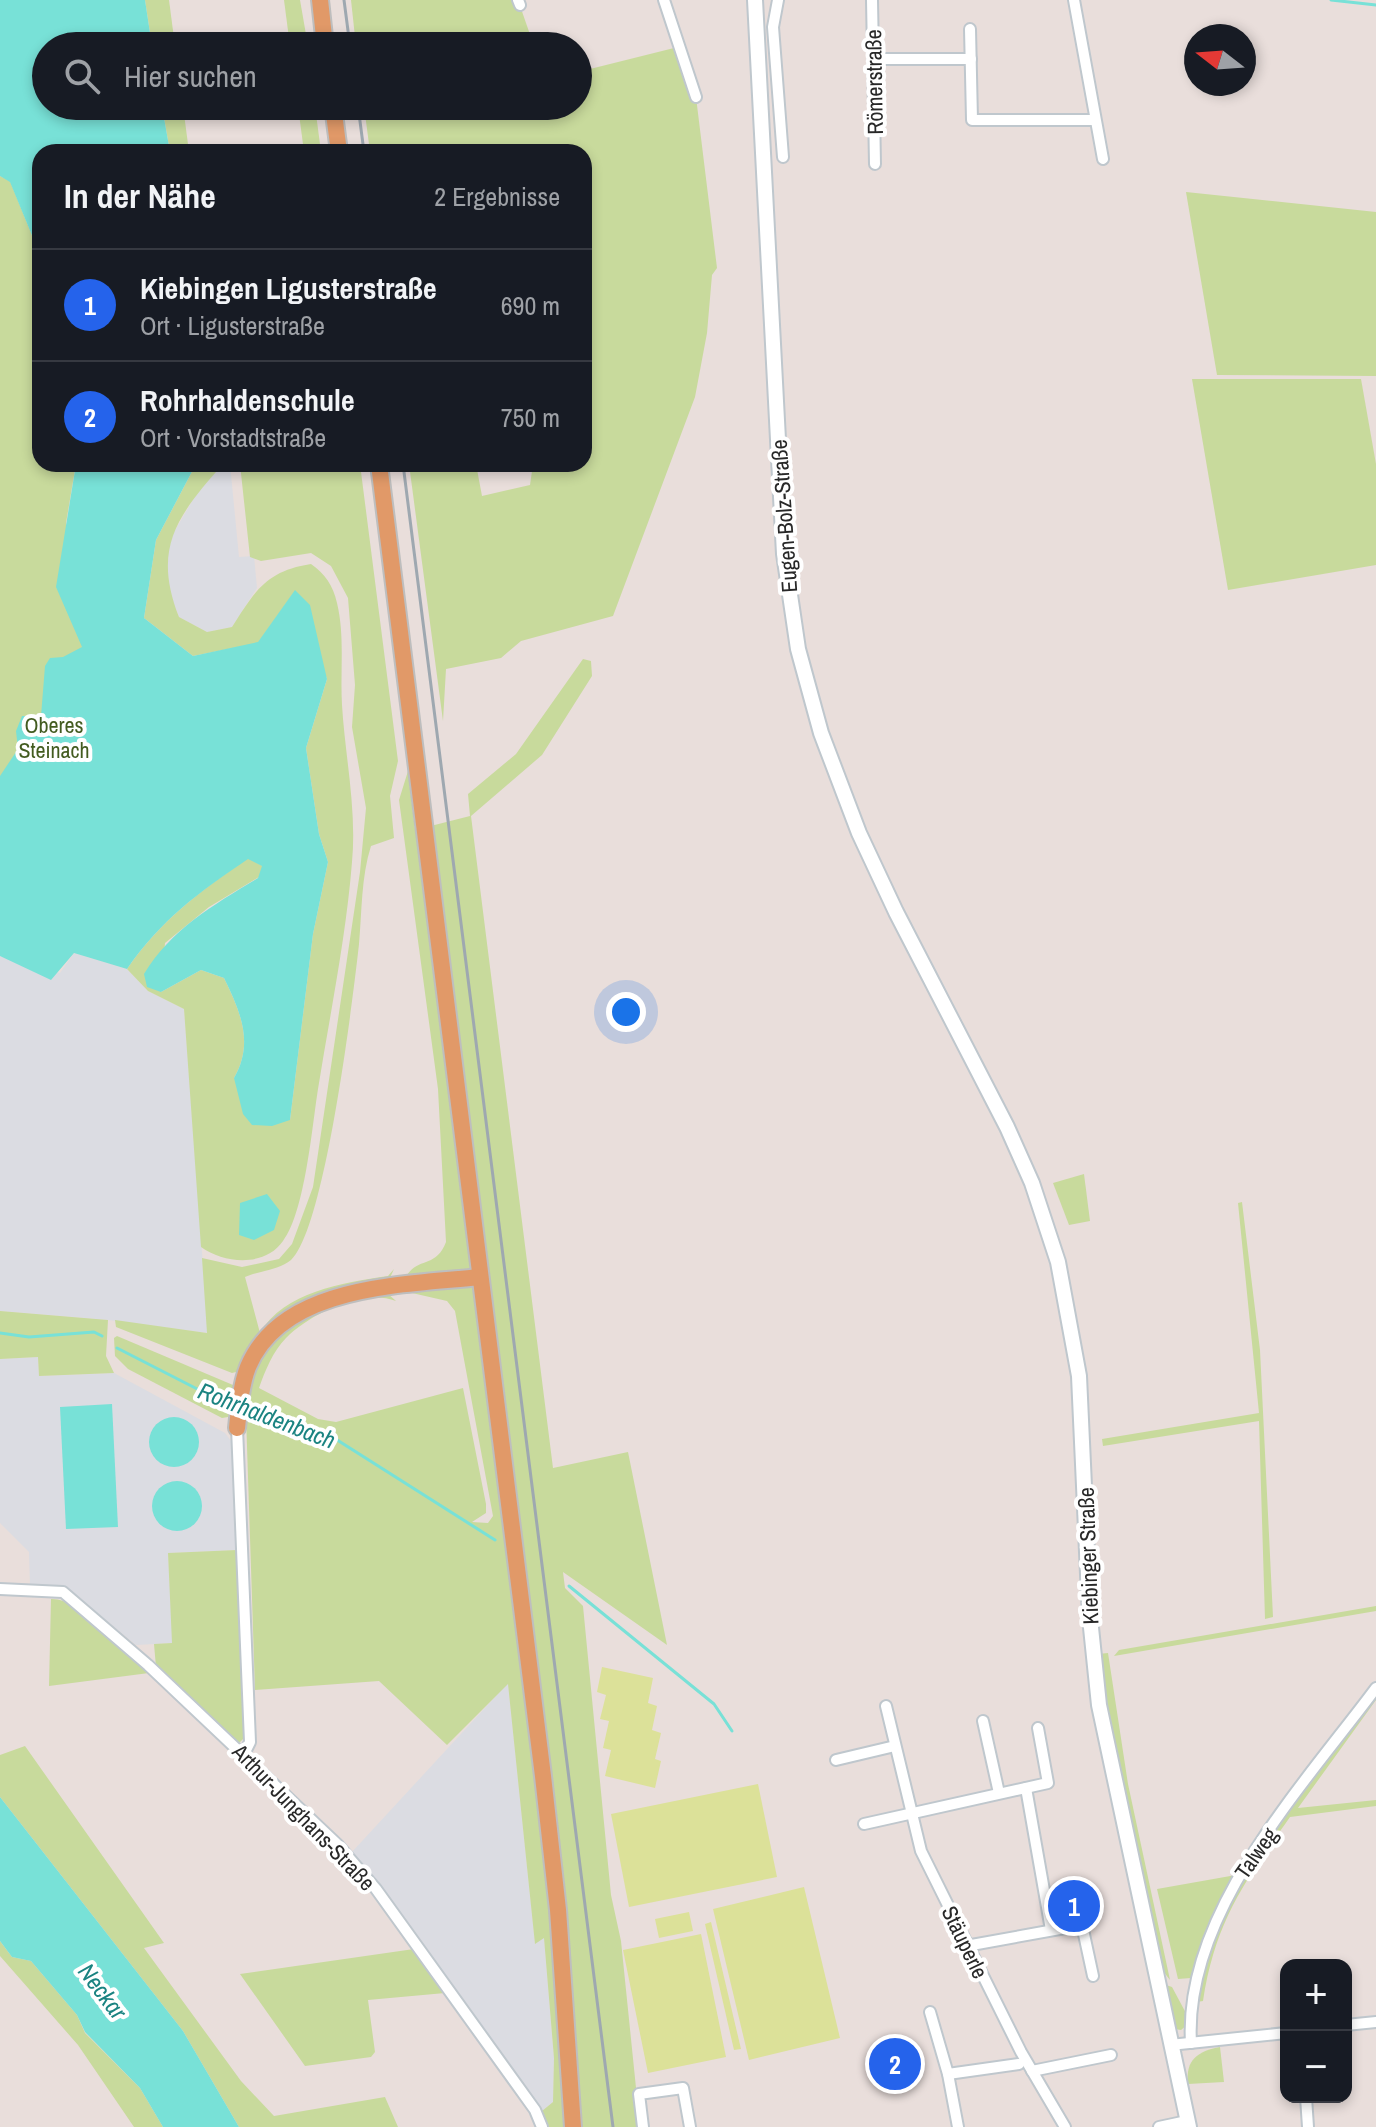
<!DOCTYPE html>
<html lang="de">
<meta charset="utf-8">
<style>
:root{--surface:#171b24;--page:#20242c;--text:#f1f3f6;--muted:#9ea1a6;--line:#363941;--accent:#2563eb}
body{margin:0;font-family:"Archivo Narrow",sans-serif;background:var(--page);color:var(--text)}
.controls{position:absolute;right:24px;bottom:24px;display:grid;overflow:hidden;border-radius:16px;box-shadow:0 4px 12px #0003}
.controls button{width:72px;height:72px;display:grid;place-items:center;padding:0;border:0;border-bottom:2px solid var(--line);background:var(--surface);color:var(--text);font:40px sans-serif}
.compass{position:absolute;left:1184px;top:24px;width:72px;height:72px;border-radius:50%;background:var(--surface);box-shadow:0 4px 12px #0003;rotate:287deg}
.you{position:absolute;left:626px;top:1012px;width:28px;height:28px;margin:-20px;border:6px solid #fff;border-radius:50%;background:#1a73e8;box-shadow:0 0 0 12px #1a73e833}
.badge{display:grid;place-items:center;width:52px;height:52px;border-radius:50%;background:var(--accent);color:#fff;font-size:26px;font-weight:700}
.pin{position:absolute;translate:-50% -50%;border:4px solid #fff;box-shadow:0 2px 8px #0006}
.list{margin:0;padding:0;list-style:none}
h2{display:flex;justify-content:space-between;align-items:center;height:104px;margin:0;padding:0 32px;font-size:34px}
h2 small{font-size:26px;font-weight:400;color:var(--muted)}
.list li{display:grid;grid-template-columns:52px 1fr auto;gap:24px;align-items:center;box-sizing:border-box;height:112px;padding:0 32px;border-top:2px solid var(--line)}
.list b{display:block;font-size:30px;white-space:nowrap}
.list p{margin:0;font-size:26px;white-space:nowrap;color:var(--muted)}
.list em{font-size:26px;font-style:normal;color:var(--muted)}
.icon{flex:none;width:44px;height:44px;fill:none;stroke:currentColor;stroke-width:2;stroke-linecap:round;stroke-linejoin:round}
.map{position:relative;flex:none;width:1376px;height:2127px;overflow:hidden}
.search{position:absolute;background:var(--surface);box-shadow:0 4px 12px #0003;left:32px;top:32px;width:560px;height:88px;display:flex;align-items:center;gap:20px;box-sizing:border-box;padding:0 28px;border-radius:44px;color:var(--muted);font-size:30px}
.panel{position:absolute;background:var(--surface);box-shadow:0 4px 12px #0003;left:32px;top:144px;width:560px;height:328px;border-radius:24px}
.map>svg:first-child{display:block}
.industrial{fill:#dbdce2}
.green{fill:#c8da9c}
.pitch{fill:#dce199}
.water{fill:#78e1d7}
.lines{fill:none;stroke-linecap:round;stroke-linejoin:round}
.stream{stroke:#78e1d7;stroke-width:3}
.street-casing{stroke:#bfc7cd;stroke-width:14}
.secondary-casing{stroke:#bfc7cd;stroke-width:18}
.primary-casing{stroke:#bebebe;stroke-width:20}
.street{stroke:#fff;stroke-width:10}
.secondary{stroke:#fff;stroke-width:14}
.primary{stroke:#e19968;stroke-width:16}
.rail{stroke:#9ea8b0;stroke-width:3}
.labels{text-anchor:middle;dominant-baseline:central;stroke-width:8;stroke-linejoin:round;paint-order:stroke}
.street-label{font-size:22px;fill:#282828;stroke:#fff}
.park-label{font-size:22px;fill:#435c20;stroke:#fff}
.water-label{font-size:24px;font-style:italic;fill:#1a8381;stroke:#fff}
</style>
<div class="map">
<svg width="1376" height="2127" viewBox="0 0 1376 2127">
<rect width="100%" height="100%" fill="#e9dedb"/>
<!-- industrial -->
<g class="industrial">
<polygon points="223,464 230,464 239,557 254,556 257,588 232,627 207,632 179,617 166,585 168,542 197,493"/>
<polygon points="74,953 127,969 148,991 184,1009 208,1333 108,1320 0,1311 0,956 60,973"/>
<polygon points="38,1357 39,1376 114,1373 225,1433 231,1441 237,1550 168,1553 173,1643 136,1645 66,1587 30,1587 29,1552 0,1523 0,1359"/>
<polygon points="508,1683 535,1943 544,1937 554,2058 553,2102 542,2111 405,1918 352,1852"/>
</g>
<!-- green -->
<g class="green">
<polygon points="145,0 169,0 175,46 152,46"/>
<polygon points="284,0 300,0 308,46 290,46"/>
<polygon points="351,0 518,0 534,46 356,46"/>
<polygon points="678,47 696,97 717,268 712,275 707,333 695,397 613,616 521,641 501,658 446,669 443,721 409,464 476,464 482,496 530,485 533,464 584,464 584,152 370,152 364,106 578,106 578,72"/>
<polygon points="162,106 183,106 189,152 170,152"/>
<polygon points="298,106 315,106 321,152 304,152"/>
<polygon points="0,176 10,181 40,255 40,464 76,464 66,523 115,769 0,831"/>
<polygon points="1186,192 1376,212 1376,376 1217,375"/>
<polygon points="1192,379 1361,379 1376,464 1376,565 1228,590"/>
<path d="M196,464h27c-46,52 -71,84 -44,153l28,15 25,-5c23,-36 34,-56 79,-63 14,10 22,21 26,39 8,33 3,68 5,102 3,51 15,105 10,157 -6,76 -22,152 -34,227 -6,38 -13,123 -35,152 -18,26 -58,23 -82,6l-17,-238 -36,-18 -21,-22c34,-49 72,-77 121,-111l15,8 -4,11 -50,30 -44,36 -4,49 40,-22 23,8c17,35 30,65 10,100l56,42 23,-186 15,-72 -9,-28 -13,-86 21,-69 -32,-88 -37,52 -65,13 -49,-38 12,-78z"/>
<path d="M240,464h31l5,8h16l13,-8h55l38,297 -8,35 4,42 -23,8c-10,31 -9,66 -12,98 -6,55 -34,285 -68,316 -12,10 -33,11 -46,17l15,56c24,-41 82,-50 128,-57l6,-7 -5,11 -64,13 -85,78 -8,2 -116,-46 -1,-7 92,13 -5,-75 40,9 37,-8 13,-15 21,-57 47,-315 6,-64 -14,-81 3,-42 -7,-87 -17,-32 -20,-13 -50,8 -11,-4z"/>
<path d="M583,659l8,2 1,15 -50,79 -71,61 82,652 75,-16 39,193 -104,-73 2,16 18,18 28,289 10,46 19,186h-92l-6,-16 11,-9 1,-44 -10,-120 -9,6 -27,-260 -61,61 -68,-64 -124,9 -9,-274c9,-92 61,-107 141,-123l9,8c-34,-13 -86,13 -110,37 -13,13 -21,33 -27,50l59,31 18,3 127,-34 23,116v9l-14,9 16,1 5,-7 -38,-205 -8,-10 -35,-8 -5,-18c12,-18 29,-7 39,-33l-8,-153 -39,-289 9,-29 7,59 55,-14 -2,-22 48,-40z"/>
<polygon points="1084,1174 1090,1221 1069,1225 1053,1183"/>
<polygon points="1242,1202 1260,1350 1273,1617 1265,1619 1259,1421 1103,1446 1102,1439 1259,1413 1238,1203"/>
<polygon points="0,1311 108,1320 106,1356 114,1373 39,1376 38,1357 0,1359"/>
<polygon points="117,1336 233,1385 228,1417 222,1418 128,1369 115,1356 114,1338"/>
<polygon points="237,1550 246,1736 239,1743 156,1667 154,1644 172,1643 168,1553"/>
<path d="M51,1599c30,-1 76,53 98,74l-100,13z"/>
<polygon points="1376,1606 1376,1611 1114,1656 1119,1650"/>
<polygon points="1108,1653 1128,1784 1170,1980 1159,1966 1114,1760 1098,1654"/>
<path d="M1376,1693v7l-78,108 78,-8v6l-86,11c-45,64 -75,104 -87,184l-6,1c10,-107 116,-224 179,-309z"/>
<polygon points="25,1746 164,1943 144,1948 241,2081 274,2116 385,2097 398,2127 239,2127 183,2031 0,1797 0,1755"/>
<polygon points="1236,1875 1209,1925 1191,1978 1178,1979 1157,1889"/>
<polygon points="0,1941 12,1957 31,1961 77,2015 85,2033 140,2088 163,2127 134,2127 78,2045 0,1956"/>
<polygon points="414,1949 445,1993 368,2000 375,2052 371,2057 305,2066 240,1974"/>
<polygon points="1163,1984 1172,1987 1187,2015 1187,2025 1181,2030 1175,2029"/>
<path d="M1220,2047l4,35 -36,2c-3,-24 10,-33 32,-37z"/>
</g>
<!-- pitch -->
<g class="pitch">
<polygon points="602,1667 653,1678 648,1703 657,1706 652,1730 661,1733 655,1759 661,1761 655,1788 605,1776 611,1750 603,1748 609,1721 600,1719 606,1695 597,1692"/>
<polygon points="758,1784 777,1877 629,1907 611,1814"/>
<polygon points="804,1887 840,2038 749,2060 713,1909"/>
<polygon points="689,1912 693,1931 659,1938 655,1919"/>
<polygon points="711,1922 741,2049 734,2050 705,1924"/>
<polygon points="701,1934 726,2057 648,2073 623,1950"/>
</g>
<!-- water -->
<g class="water">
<polygon points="0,0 145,0 152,46 46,46 46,106 162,106 170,152 40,152 40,255 10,182 0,176"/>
<path d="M76,464h120l-40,76 -12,78 49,38 65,-14 37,-52 15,15 17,74 -21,69 13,86 9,28 -15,72 -23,186 -18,6 -20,-1 -9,-11 -9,-36c20,-35 7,-65 -10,-100l-23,-8 -40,22 -14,-5 -3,-13c27,-45 71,-70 114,-96l4,-12 -14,-7c-49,33 -87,61 -121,110l-53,-16 -23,27 -51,-24v-180l18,-27 -2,-18 6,-15h19l4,-50 5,-8 13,-1 19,-10 -26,-60z"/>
<polygon points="267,1194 280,1211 274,1230 254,1240 239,1235 240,1203"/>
<polygon points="112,1404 118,1527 66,1529 60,1407"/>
<circle cx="174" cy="1442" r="25"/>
<circle cx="177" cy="1506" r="25"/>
<polygon points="0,1797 183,2031 239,2127 163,2127 140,2088 85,2032 77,2015 31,1961 12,1957 0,1941"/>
</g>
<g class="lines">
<!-- stream -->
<g class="stream">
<polyline points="1331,0 1376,5"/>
<polyline points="0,1333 29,1337 94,1332 102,1336"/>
<polyline points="117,1348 207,1394 235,1403"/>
<polyline points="246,1406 334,1438 495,1540"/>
<polyline points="569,1586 714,1704 732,1731"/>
</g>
<!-- street casing -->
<g class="street-casing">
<g id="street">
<polyline points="518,0 520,5"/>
<polyline points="664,0 696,97"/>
<polyline points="778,0 773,27 783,157"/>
<polyline points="872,0 875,164"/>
<polyline points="1074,0 1103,159"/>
<polyline points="970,29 972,120 1095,120"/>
<polyline points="875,59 971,59"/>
<polyline points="237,1428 250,1742 244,1754"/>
<polyline points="0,1589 63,1592 148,1665 338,1845 376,1889 535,2110 542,2127"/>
<polyline points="886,1706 921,1851 1021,2052 1065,2127"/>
<polyline points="983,1721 999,1793"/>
<polyline points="836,1760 895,1746"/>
<polyline points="1026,1788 1051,1930"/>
<polyline points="864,1824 1048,1783 1038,1728"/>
<polyline points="966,1946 1082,1925 1093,1976"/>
<polyline points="930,2012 948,2074 958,2127"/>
<polyline points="1346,2025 1376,2022"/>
<path d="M1191,2043c-8,-130 112,-257 185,-355"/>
<polyline points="1170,2045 1286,2033"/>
<polyline points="1032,2071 1111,2055"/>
<polyline points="948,2074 1019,2064"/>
<polyline points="1306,2097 1308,2127"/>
<polyline points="643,2127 639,2094 683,2088 690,2127"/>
<polyline points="1159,2127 1187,2121"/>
</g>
</g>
<!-- secondary casing -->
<g class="secondary-casing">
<polyline id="secondary" points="755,0 784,554 798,649 821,733 859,833 896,912 1007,1127 1032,1183 1058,1262 1079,1376 1090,1618 1099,1705 1189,2127"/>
</g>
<!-- primary casing -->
<g class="primary-casing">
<g id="primary">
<polyline points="320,0 325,46"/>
<polyline points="333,106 339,152"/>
<polyline points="379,464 543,1776 558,1910 573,2127"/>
<path d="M237,1428c2,-20 4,-43 11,-61 34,-83 158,-82 232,-90"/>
</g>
</g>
<!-- street -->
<use href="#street" class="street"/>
<!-- secondary -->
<use href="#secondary" class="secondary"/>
<!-- primary -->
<use href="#primary" class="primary"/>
<!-- rail -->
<g class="rail">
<polyline points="344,0 350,46"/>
<polyline points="358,106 364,152"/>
<polyline points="403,464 613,2127"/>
</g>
</g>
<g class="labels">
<!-- street labels -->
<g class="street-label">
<text transform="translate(874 82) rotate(-91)">Römerstraße</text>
<text transform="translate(784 516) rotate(-94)">Eugen-Bolz-Straße</text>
<text transform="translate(1088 1556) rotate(-92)">Kiebinger Straße</text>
<text transform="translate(304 1817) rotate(46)">Arthur-Junghans-Straße</text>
<text transform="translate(1256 1853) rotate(-55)">Talweg</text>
<text transform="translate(965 1942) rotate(64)">Stäuperle</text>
</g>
<!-- park labels -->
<g class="park-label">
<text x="54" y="725">Oberes<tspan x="54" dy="25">Steinach</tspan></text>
</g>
<!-- water labels -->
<g class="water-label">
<text transform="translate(267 1415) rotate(21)">Rohrhaldenbach</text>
<text transform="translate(103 1991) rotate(53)">Neckar</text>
</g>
</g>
</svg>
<div class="controls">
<button>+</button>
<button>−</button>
</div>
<svg class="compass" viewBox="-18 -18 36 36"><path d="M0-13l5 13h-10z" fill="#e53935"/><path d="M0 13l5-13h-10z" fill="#9ea1a6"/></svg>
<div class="you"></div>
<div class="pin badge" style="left:1074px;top:1906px">1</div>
<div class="pin badge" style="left:895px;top:2064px">2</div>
<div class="search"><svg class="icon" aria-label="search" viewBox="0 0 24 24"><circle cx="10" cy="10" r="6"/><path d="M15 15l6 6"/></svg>Hier suchen</div>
<section class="panel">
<h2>In der Nähe<small>2 Ergebnisse</small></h2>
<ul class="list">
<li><span class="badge">1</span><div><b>Kiebingen Ligusterstraße</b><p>Ort · Ligusterstraße</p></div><em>690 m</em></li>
<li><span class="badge">2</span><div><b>Rohrhaldenschule</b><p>Ort · Vorstadtstraße</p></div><em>750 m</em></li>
</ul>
</section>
</div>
